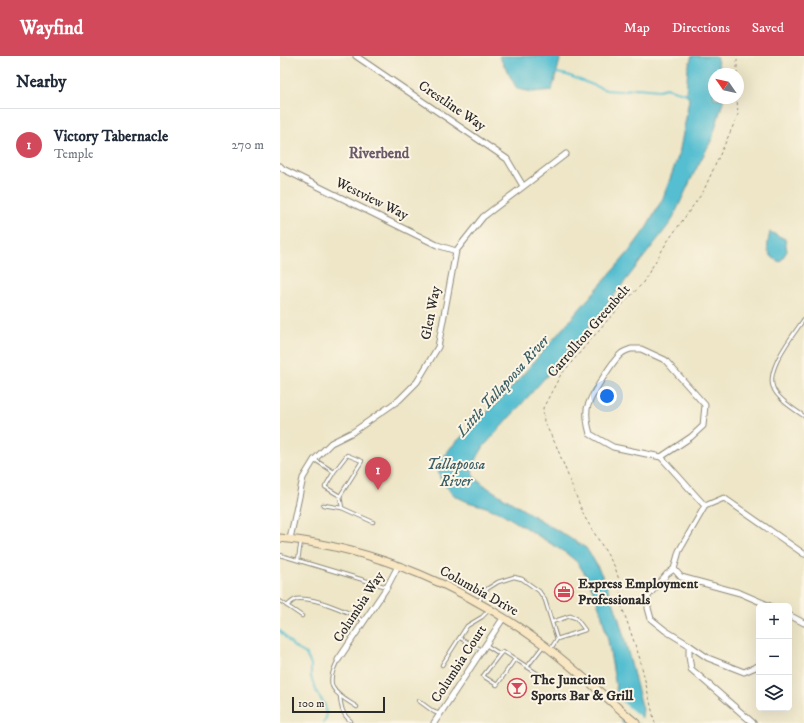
<!DOCTYPE html>
<meta charset="utf-8">
<style>
:root{--surface:#fff;--page:#f6f6f7;--text:#1f2937;--muted:#747a83;--line:#e0e1e3;--accent:#d1495b}
body{margin:0;font-family:"IM FELL DW Pica",serif;background:var(--page);color:var(--text)}
.controls{position:absolute;right:12px;bottom:12px;display:grid;overflow:hidden;border-radius:6px;box-shadow:0 4px 16px #0002}
.controls button{width:36px;height:36px;display:grid;place-items:center;padding:0;border:0;border-bottom:1px solid var(--line);background:var(--surface);color:var(--text);font:20px sans-serif}
.compass{position:absolute;left:428px;top:12px;width:36px;height:36px;border-radius:50%;background:var(--surface);box-shadow:0 4px 16px #0002;rotate:304deg}
.scale{position:absolute;left:12px;bottom:10px;width:93px;box-sizing:border-box;padding-left:4px;border:2px solid #2b2b2b;border-top:0;font-size:11px;line-height:14px;white-space:nowrap;color:#2b2b2b;-webkit-text-stroke:3px #fcf5e5;paint-order:stroke}
.you{position:absolute;left:327px;top:340px;width:14px;height:14px;margin:-10px;border:3px solid #fff;border-radius:50%;background:#1a73e8;box-shadow:0 0 0 6px #1a73e833}
.badge{display:grid;place-items:center;width:26px;height:26px;border-radius:50%;background:var(--accent);color:#fff;font-size:13px;font-weight:700}
.pin{position:absolute;translate:-50% -33px;filter:drop-shadow(0 1px 2px #0008)}
.pin::after{content:'';position:absolute;top:21px;width:14px;height:12px;background:inherit;clip-path:polygon(0 0,100% 0,50% 100%)}
.list{margin:0;padding:0;list-style:none}
h2{display:flex;justify-content:space-between;align-items:center;height:52px;margin:0;padding:0 16px;font-size:17px}
h2 small{font-size:13px;font-weight:400;color:var(--muted)}
.list li{display:grid;grid-template-columns:26px 1fr auto;gap:12px;align-items:center;box-sizing:border-box;height:72px;padding:0 16px;border-top:1px solid var(--line)}
.list b{display:block;font-size:15px;white-space:nowrap}
.list p{margin:0;font-size:13px;white-space:nowrap;color:var(--muted)}
.list em{font-size:13px;font-style:normal;color:var(--muted)}
.icon{flex:none;width:22px;height:22px;fill:none;stroke:currentColor;stroke-width:2;stroke-linecap:round;stroke-linejoin:round}
.map{position:relative;flex:none;width:524px;height:667px;overflow:hidden}
header{display:flex;align-items:center;gap:24px;box-sizing:border-box;height:56px;padding:0 20px;background:var(--accent);color:#fff}
header strong{font-size:19px}
nav{display:flex;gap:22px;margin-inline-start:auto;font-size:14px}
main{display:flex}
aside{flex:1;background:var(--surface)}
.map>svg:first-child{display:block}
.water{fill:#54bed0;stroke:#40747e}
.pier{fill:#eee6c7}
.lines{fill:none;stroke-linecap:round;stroke-linejoin:round}
.stream{stroke:#54bed0;stroke-width:2}
.service-casing{stroke:#8c8879;stroke-width:4.5}
.minor-casing{stroke:#8c8879;stroke-width:7}
.secondary-casing{stroke:#8c8879;stroke-width:9}
.path{stroke:#8c8879;stroke-width:1;stroke-dasharray:3 3;stroke-linecap:butt}
.service{stroke:#fff;stroke-width:2.5}
.minor{stroke:#fff;stroke-width:5}
.secondary{stroke:#f9e7c3;stroke-width:7}
.labels{text-anchor:middle;dominant-baseline:central;stroke-width:4;stroke-linejoin:round;paint-order:stroke}
.street-label{font-size:14px;fill:#2b2b2b;stroke:#fcf5e5}
.poi-label{font-size:14px;font-weight:bold;fill:#2b2b2b;stroke:#fcf5e5;text-anchor:start}
.neighbourhood-label{font-size:15px;font-weight:bold;fill:#6a5a69;stroke:#fcf5e5}
.water-label{font-size:15px;font-style:italic;fill:#395e65;stroke:#fcf5e5}
</style>
<header>
<strong>Wayfind</strong>
<nav><a>Map</a><a>Directions</a><a>Saved</a></nav>
</header>
<main>
<aside>
<h2>Nearby<small></small></h2>
<ul class="list">
<li><span class="badge">1</span><div><b>Victory Tabernacle</b><p>Temple</p></div><em>270 m</em></li>
</ul>
</aside>
<div class="map">
<svg width="524" height="667" viewBox="0 0 524 667">
<rect width="100%" height="100%" fill="#fcf5e5"/>
<filter id="ink" filterUnits="userSpaceOnUse"><feTurbulence type="fractalNoise" baseFrequency=".025" numOctaves="2"/><feDisplacementMap in="SourceGraphic" scale="8" xChannelSelector="R" yChannelSelector="G"/><feConvolveMatrix kernelMatrix="1 2 1 2 8 2 1 2 1" color-interpolation-filters="sRGB"/></filter>
<filter id="wash" filterUnits="userSpaceOnUse"><feTurbulence type="fractalNoise" baseFrequency=".012" numOctaves="4" result="noise"/><feDisplacementMap in="SourceGraphic" scale="16" xChannelSelector="R" yChannelSelector="G"/><feGaussianBlur stdDeviation="0.9" result="paint"/><feColorMatrix in="noise" values="0 0 0 0 0 0 0 0 0 0 0 0 0 0 0 0 0 1.4 0 .05"/><feComposite in="paint" operator="in"/></filter>
<g filter="url(#wash)">
<rect width="100%" height="100%" fill="#eee6c7"/>
<!-- water -->
<g class="water">
<polygon points="219,0 281,0 272,34 253,36 237,33"/>
<path d="M412,0h24l5,18h-7v24h10l-12,41 -18,34 -23,49 -87,112 -100,112 -12,20 1,10 15,12 98,60c33,47 41,107 57,161l-2,14h-19l-14,-83 -7,-28 -8,-22 -8,-16 -8,-12 -11,-9 -63,-39 -17,-7 -18,-5 -13,-6 -13,-14 -2,-4 -2,-9 3,-9 11,-14 54,-52 122,-141 19,-26 16,-29 16,-44 7,-36 3,-19 -3,-6 2,-25z"/>
<path d="M490,176l15,7 2,12 -7,11c-16,-8 -13,-15 -10,-30z"/>
</g>
<!-- pier -->
<polygon class="pier" points="335,640 364,664 364,667 346,667 339,661"/>
<g class="lines">
<!-- stream -->
<g class="stream">
<polyline points="277,17 287,19 326,34 340,35 357,32 379,34 386,32 407,38"/>
<polyline points="0,575 14,591 26,598 31,609 31,621 37,637 45,649 46,662 43,667"/>
</g>
</g>
</g>
<g filter="url(#ink)">
<g class="lines">
<!-- service casing -->
<g class="service-casing">
<g id="service">
<path d="M524,263c-10,15 -38,49 -31,68 3,11 22,23 31,29"/>
<polyline points="35,404 54,416 45,431 60,440 82,405 67,399 54,416"/>
<polyline points="60,440 62,452"/>
<polyline points="43,449 62,452 93,466"/>
<polyline points="0,499 107,531"/>
<polyline points="18,504 21,485"/>
<polyline points="0,545 22,560"/>
<polyline points="198,546 207,533 218,526 234,521 242,523 259,535 265,544 277,583 270,594"/>
<path d="M7,550c3,-3 6,-6 10,-7 18,-2 52,13 67,22"/>
<polyline points="272,566 290,560 296,562 305,574 277,583"/>
<polyline points="180,582 202,594"/>
<polyline points="206,589 220,598 223,595 258,618"/>
<polyline points="220,598 203,620 217,629 235,603"/>
<path d="M58,604c-15,28 -3,33 19,47"/>
<polyline points="162,609 187,570 202,561 209,554"/>
<polyline points="247,611 264,589"/>
<path d="M60,640c1,10 2,19 11,25"/>
<polyline points="139,645 154,656 160,658"/>
</g>
</g>
<!-- minor casing -->
<g class="minor-casing">
<g id="minor">
<polyline points="76,0 227,103 243,130"/>
<polyline points="0,110 3,113 157,189 176,195"/>
<path d="M351,293h10l24,11 40,45 -2,21 -12,11 -30,20 -48,-10 -23,-13c-2,-7 -4,-17 -3,-25 2,-11 26,-49 35,-56 3,-2 6,-3 9,-4z"/>
<polyline points="381,401 425,450"/>
<polyline points="10,483 23,422 34,404 51,387 73,376 119,344 137,326 158,291 176,195 203,161 286,98"/>
<polyline points="394,513 399,495 425,450 444,442 524,498"/>
<polyline points="394,513 387,518 368,540 368,552 371,563 386,575 409,589 428,602 464,616 478,610"/>
<polyline points="394,513 401,521 460,537 490,550"/>
<polyline points="509,559 524,567"/>
<polyline points="409,589 409,600 411,613 473,667"/>
<polyline points="58,604 107,531 118,510"/>
<polyline points="154,667 224,561"/>
</g>
</g>
<!-- secondary casing -->
<g class="secondary-casing">
<path id="secondary" d="M0,482c96,10 187,50 264,107 32,24 61,52 92,78"/>
</g>
<!-- path -->
<g class="path">
<polyline points="457,18 457,0"/>
<polyline points="375,667 360,603 342,551 339,524 335,511 304,460 276,389 264,366 263,352 280,320 324,268 362,228 387,186 423,136 458,59 457,42"/>
</g>
<!-- service -->
<use href="#service" class="service"/>
<!-- minor -->
<use href="#minor" class="minor"/>
<!-- secondary -->
<use href="#secondary" class="secondary"/>
</g>
</g>
<!-- icons -->
<defs>
<g id="office-ring" transform="scale(1)"><circle r="9.5" fill="#fcf5e5" stroke="#d1495b" stroke-width="1.5"/><path d="M-6-3h4V-5.5h4V-3h4V5H-6ZM-1-4.5V-3h2v-1.5ZM-6 0V1H6V0Z" fill="#d1495b"/></g>
<g id="bar-ring" transform="scale(1)"><circle r="9.5" fill="#fcf5e5" stroke="#d1495b" stroke-width="1.5"/><path d="M-6-5H6L.8 .8V4.5H3.5V6h-7V4.5H-.8V.8Z" fill="#d1495b"/></g>
</defs>
<g fill-rule="evenodd">
<use href="#office-ring" x="284" y="536"/>
<use href="#bar-ring" x="237" y="632"/>
</g>
<g class="labels">
<!-- street labels -->
<g class="street-label">
<text transform="translate(172 50) rotate(34)">Crestline Way</text>
<text transform="translate(92 143) rotate(26)">Westview Way</text>
<text transform="translate(151 257) rotate(-79)">Glen Way</text>
<text transform="translate(309 275) rotate(-49)">Carrollton Greenbelt</text>
<text transform="translate(199 535) rotate(29)">Columbia Drive</text>
<text transform="translate(79 551) rotate(-57)">Columbia Way</text>
<text transform="translate(179 608) rotate(-57)">Columbia Court</text>
</g>
<!-- poi labels -->
<g class="poi-label">
<text x="298" y="528">Express Employment<tspan x="298" dy="16">Professionals</tspan></text>
<text x="251" y="624">The Junction<tspan x="251" dy="16">Sports Bar &amp; Grill</tspan></text>
</g>
<!-- neighbourhood labels -->
<g class="neighbourhood-label">
<text x="99" y="97">Riverbend</text>
</g>
<!-- water labels -->
<g class="water-label">
<text transform="translate(223 330) rotate(-48)">Little Tallapoosa River</text>
<text x="176" y="408">Tallapoosa<tspan x="176" dy="17">River</tspan></text>
</g>
</g>
</svg>
<div class="controls">
<button>+</button>
<button>−</button>
<button><svg class="icon" aria-label="layers" viewBox="0 0 24 24"><path d="M12 4l9 5-9 5-9-5zM3 14l9 5 9-5"/></svg></button>
</div>
<svg class="compass" viewBox="-18 -18 36 36"><path d="M0-13l5 13h-10z" fill="#e53935"/><path d="M0 13l5-13h-10z" fill="#747a83"/></svg>
<div class="scale">100 m</div>
<div class="you"></div>
<div class="pin badge" style="left:98px;top:434px">1</div>
</div>
</main>
